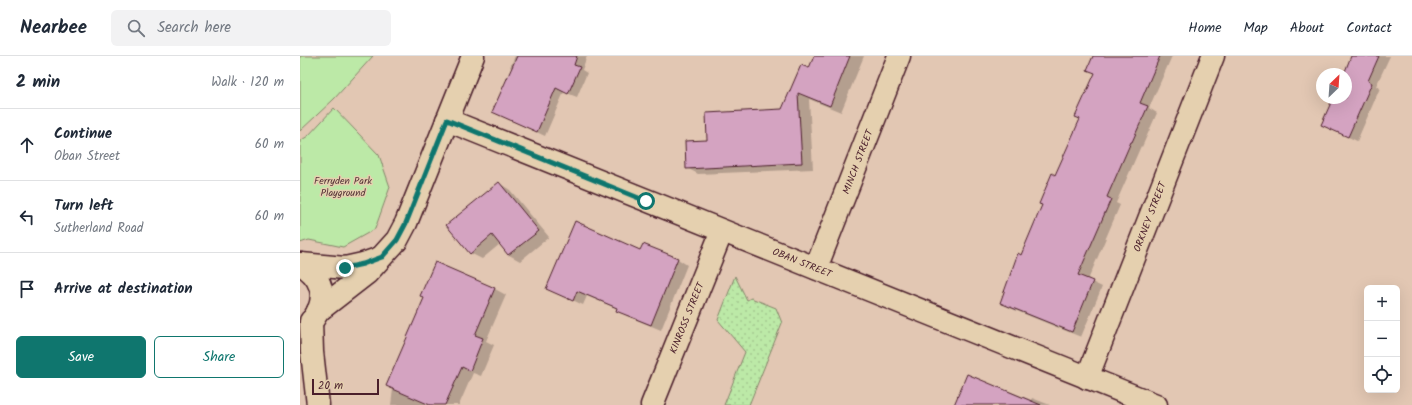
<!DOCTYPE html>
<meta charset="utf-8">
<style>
:root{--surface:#fff;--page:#f2f2f3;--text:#1f2937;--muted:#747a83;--line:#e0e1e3;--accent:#0f766e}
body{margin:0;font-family:Kalam,sans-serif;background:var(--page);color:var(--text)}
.controls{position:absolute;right:12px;bottom:12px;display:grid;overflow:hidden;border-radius:6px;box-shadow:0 4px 16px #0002}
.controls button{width:36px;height:36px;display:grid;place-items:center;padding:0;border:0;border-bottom:1px solid var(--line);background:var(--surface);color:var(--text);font:20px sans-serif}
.compass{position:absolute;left:1016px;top:12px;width:36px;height:36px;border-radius:50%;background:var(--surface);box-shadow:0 4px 16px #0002;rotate:25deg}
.scale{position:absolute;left:12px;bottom:10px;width:67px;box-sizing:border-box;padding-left:4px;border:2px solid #4a1f2b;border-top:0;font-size:11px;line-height:14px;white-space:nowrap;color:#4a1f2b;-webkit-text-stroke:3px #e5d0af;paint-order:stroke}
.stop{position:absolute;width:12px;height:12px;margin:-9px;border:3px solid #0f766e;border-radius:50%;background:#fff}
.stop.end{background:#0f766e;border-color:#fff;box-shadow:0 1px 4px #0008}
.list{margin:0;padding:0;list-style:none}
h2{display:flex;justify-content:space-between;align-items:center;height:52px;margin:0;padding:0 16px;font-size:17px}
h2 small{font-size:13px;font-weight:400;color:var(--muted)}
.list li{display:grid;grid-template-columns:26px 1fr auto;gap:12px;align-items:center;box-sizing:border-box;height:72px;padding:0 16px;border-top:1px solid var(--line)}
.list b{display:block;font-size:15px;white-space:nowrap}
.list p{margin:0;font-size:13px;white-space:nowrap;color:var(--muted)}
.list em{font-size:13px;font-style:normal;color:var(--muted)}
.actions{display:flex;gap:8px;padding:12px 16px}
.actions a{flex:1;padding:9px 0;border:1px solid var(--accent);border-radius:6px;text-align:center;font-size:14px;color:var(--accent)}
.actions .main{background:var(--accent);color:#fff}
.icon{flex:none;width:22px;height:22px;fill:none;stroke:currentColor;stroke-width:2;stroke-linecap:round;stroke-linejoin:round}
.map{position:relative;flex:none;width:1112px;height:349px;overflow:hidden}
header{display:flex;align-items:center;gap:24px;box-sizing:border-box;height:56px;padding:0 20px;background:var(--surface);border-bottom:1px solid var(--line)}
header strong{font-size:19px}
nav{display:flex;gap:22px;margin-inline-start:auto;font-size:14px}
.search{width:280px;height:36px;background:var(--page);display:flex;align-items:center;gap:10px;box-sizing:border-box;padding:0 14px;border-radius:6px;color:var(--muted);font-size:15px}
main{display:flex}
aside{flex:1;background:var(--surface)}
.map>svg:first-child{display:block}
.grass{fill:url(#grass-dots);stroke:#838469}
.green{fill:#bce9a7;stroke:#838469}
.shadow{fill:#0003}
.building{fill:#d4a3c1;stroke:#4a1f2b}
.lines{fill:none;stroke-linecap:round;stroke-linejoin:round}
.minor-casing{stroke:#4a1f2b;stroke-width:25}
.minor{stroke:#e5d0af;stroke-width:22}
.route{stroke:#0f766e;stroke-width:5}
.labels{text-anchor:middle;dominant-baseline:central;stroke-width:3;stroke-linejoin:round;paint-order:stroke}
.street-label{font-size:10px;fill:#4a1f2b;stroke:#e5d0af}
.park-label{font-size:10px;fill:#553337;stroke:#e5d0af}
</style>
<header>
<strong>Nearbee</strong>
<div class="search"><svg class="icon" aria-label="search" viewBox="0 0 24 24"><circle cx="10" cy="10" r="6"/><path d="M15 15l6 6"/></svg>Search here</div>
<nav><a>Home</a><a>Map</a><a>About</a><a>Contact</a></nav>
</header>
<main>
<aside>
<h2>2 min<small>Walk · 120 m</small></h2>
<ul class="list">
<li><svg class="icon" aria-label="ahead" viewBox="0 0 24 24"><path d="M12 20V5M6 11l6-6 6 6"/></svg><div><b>Continue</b><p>Oban Street</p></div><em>60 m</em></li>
<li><svg class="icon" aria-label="left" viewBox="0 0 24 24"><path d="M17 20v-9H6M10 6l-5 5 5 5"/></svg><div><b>Turn left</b><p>Sutherland Road</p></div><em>60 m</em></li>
<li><svg class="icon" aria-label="arrive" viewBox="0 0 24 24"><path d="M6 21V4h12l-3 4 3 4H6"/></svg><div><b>Arrive at destination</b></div></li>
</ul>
<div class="actions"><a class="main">Save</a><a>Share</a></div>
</aside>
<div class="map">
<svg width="1112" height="349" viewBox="0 0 1112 349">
<defs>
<pattern id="grass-dots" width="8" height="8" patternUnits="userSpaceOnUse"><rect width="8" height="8" fill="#bce9a7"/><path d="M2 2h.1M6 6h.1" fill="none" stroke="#a3c790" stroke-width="1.8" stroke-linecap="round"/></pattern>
</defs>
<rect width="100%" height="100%" fill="#e2c7b3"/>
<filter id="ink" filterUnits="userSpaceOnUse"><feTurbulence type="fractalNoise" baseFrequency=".025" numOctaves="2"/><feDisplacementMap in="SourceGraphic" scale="8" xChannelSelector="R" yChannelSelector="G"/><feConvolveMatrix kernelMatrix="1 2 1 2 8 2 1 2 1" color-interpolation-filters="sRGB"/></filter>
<g filter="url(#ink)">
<!-- grass -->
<polygon class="grass" points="435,220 447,244 451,242 476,252 482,267 449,349 424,349 445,296 418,264"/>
<!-- green -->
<g class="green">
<polygon points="0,0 73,0 34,43 0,75"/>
<polygon points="34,52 79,99 90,131 75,173 43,191 9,184 0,187 0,85 8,80"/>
</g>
<!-- shadow -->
<g class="shadow">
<polygon points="215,0 287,0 282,14 287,17 277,41 264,36 245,80 193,56 212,12 210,11"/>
<polygon points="515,0 564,0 541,56 509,43 513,113 398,118 387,112 408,85 483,54 509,13"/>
<polygon points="794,0 872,0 849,52 857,57 842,91 841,90 816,147 820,149 788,224 802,231 781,281 710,252 701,247 781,63 795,17 788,13"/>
<polygon points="1053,0 1090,0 1076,30 1080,32 1057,85 1022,69 1034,42 1046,42 1046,18 1045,18"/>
<polygon points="199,127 210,134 249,181 220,205 209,199 200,188 182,203 170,197"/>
<polygon points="343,190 378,203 387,209 361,274 327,260 317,254 318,253 287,240 283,249 247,232 341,196"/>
<polygon points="136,207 195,233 206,239 186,285 194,289 181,320 173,317 159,349 91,349 93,333 125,242"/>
<polygon points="707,334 731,344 732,342 750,349 655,349 706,335"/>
</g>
<!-- building -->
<g class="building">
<polygon points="217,0 277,0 274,9 280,11 268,38 256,32 237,76 192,56"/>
<polygon points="514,0 550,0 530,50 498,37 502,107 386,113 385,85 407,84 406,57 482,53 501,9 509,12"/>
<polygon points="793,0 860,0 840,47 848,50 832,86 831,86 807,141 811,143 778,219 793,225 772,276 700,247 718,197 721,199 742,149 739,148 752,117 755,119 780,63 775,61 795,17 787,14"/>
<polygon points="1051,0 1079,0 1068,25 1072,27 1048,81 1021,69 1033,42 1046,42 1046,18 1044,18"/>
<polygon points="199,126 239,175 208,199 192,179 170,198 146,169"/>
<polygon points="275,165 340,194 343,188 378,202 351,269 316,255 317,252 277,235 273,245 246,233"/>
<polygon points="135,206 195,232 175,279 183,282 170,315 162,311 145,349 130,349 86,330 124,242 120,240"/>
<polygon points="667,318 741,349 654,349"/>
</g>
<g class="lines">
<!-- minor casing -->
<g class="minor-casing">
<g id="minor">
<polyline points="147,64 856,349"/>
<path d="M0,208c21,11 29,33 14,54"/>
<polyline points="1,208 45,212 63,208 77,203"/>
<polyline points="516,212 599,0"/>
<polyline points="18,255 67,217 97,184 106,167 173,0"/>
<polyline points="11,265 12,296 18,349"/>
<polyline points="787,322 913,0"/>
<polyline points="352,349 422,175"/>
</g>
</g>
<!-- minor -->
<use href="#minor" class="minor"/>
</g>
</g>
<g class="lines" filter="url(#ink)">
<!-- route -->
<polyline class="route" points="45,212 63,208 82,201 97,184 106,167 147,64 346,145"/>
</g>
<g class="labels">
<!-- street labels -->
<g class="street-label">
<text transform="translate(558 106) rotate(-69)">MINCH STREET</text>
<text transform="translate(850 161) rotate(-69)">ORKNEY STREET</text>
<text transform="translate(502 207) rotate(22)">OBAN STREET</text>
<text transform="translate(387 262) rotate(-68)">KINROSS STREET</text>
</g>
<!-- park labels -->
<g class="park-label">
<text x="43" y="125">Ferryden Park<tspan x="43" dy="12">Playground</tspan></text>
</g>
</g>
</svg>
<div class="controls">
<button>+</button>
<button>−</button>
<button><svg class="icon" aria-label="locate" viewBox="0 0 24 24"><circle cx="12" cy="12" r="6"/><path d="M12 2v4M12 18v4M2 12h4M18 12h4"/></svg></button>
</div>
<svg class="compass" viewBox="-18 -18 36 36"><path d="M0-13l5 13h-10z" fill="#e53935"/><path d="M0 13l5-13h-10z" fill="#747a83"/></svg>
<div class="scale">20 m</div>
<div class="stop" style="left:346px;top:145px"></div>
<div class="stop end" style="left:45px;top:212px"></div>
</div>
</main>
